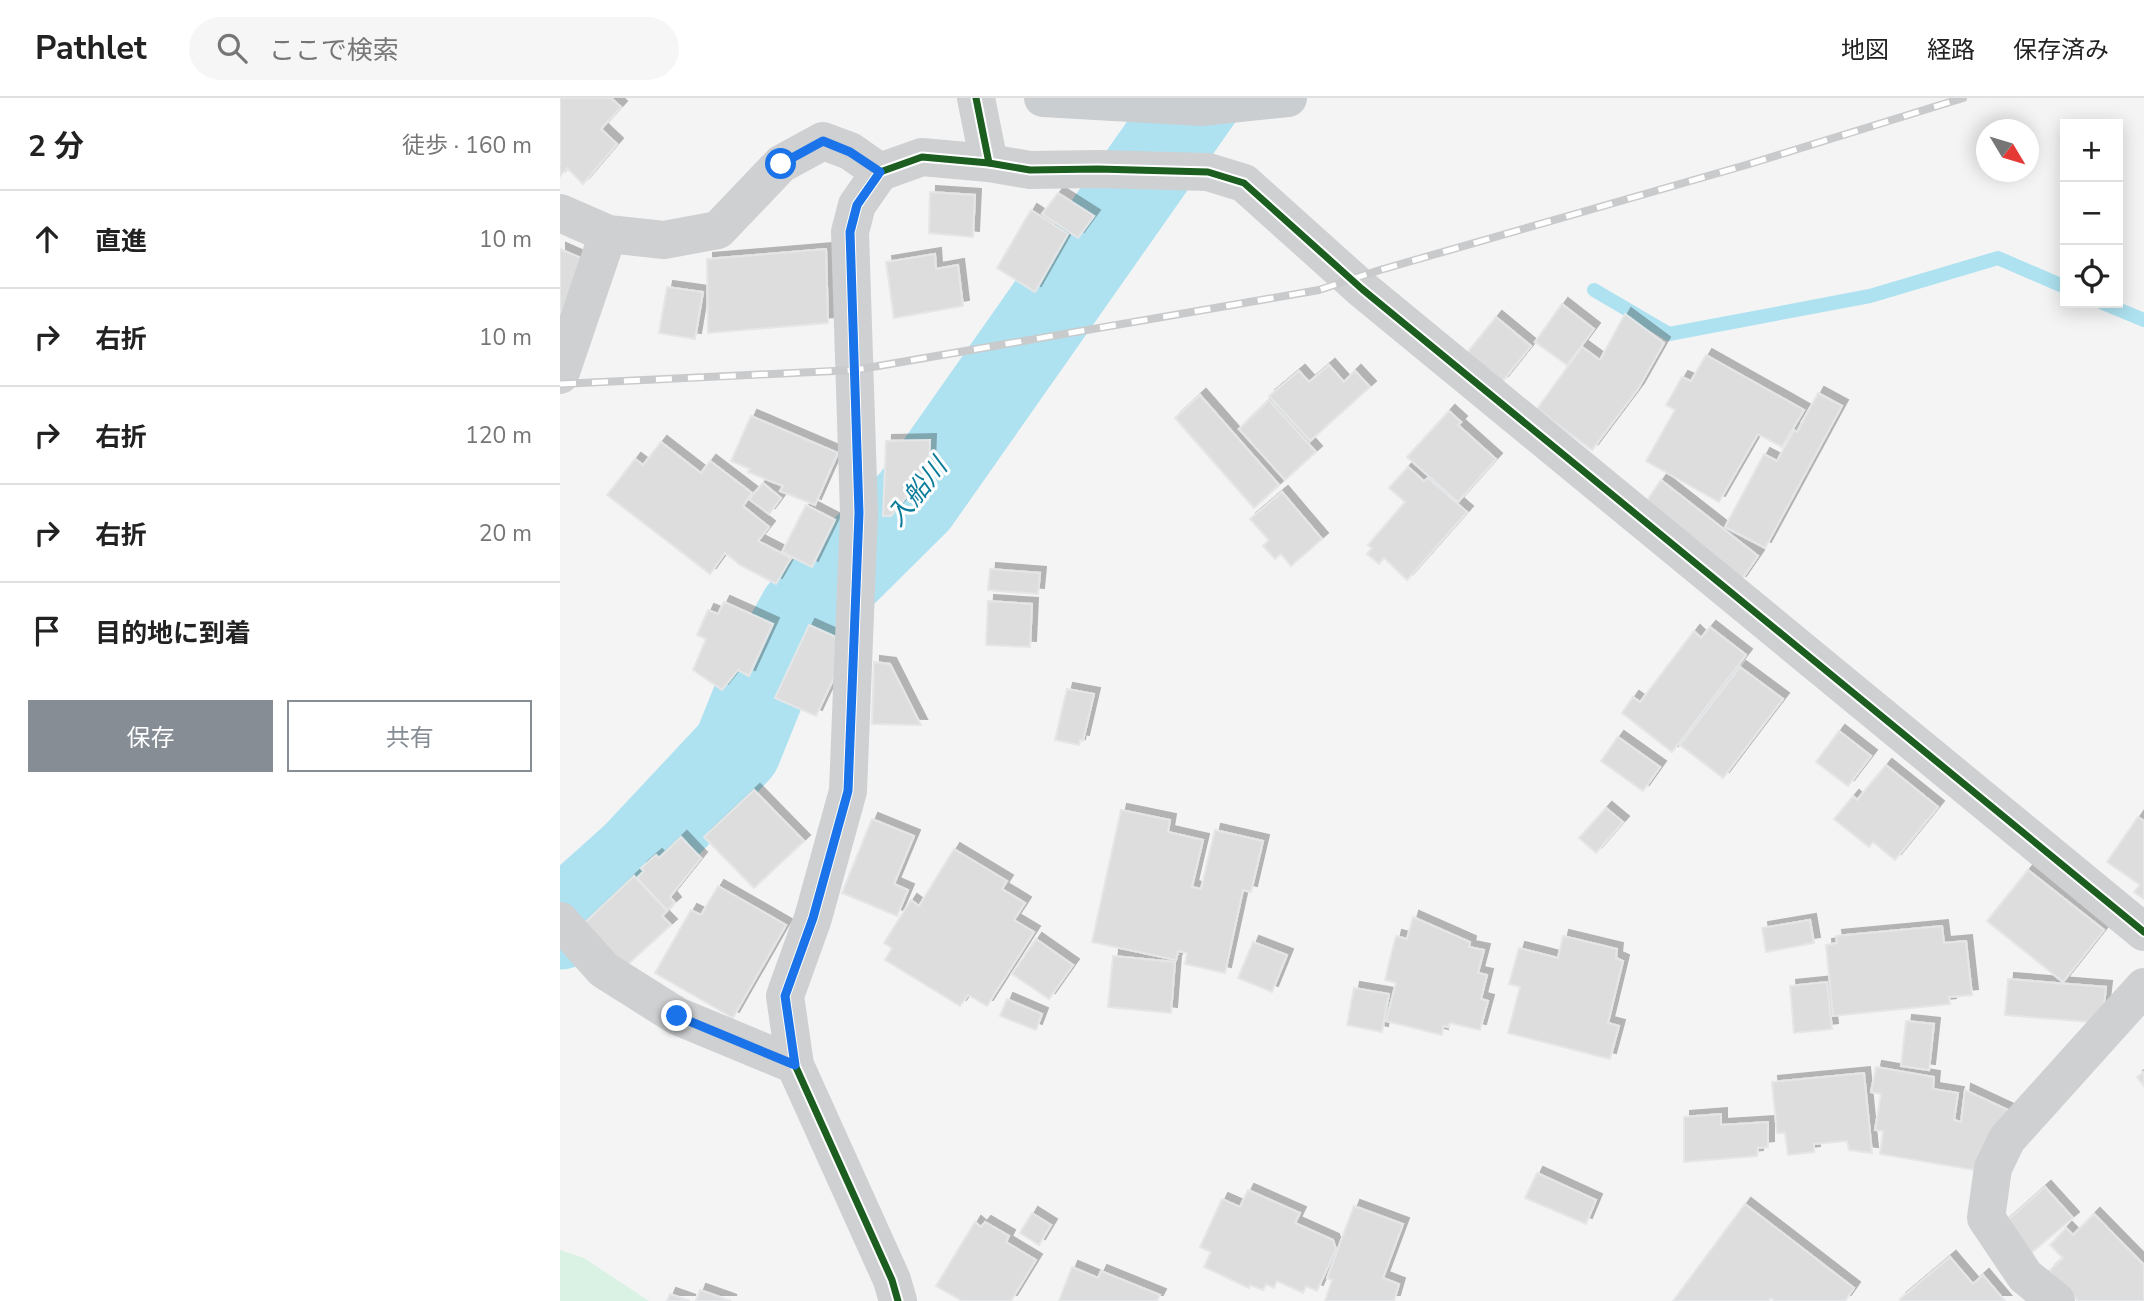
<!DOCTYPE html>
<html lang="ja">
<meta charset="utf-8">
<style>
:root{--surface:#fff;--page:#f6f6f6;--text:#222;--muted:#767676;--line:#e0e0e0;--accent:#868d94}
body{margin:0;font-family:"Nunito Sans","Noto Sans JP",sans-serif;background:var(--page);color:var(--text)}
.controls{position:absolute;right:21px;top:21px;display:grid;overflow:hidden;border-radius:0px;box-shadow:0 4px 18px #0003}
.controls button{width:63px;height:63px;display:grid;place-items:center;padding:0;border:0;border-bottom:2px solid var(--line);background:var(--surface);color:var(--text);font:35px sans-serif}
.compass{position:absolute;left:1416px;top:21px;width:63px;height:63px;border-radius:50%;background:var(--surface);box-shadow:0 4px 18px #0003;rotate:128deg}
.stop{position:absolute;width:21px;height:21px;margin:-16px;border:5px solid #1a73e8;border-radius:50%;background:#fff}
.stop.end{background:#1a73e8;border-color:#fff;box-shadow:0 2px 7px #0008}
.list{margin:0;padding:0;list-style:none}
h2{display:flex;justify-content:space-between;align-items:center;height:91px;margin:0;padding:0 28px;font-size:30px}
h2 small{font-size:23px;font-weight:400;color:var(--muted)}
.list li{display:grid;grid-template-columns:46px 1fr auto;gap:21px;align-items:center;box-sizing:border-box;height:98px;padding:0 28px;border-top:2px solid var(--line)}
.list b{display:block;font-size:26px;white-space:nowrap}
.list em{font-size:23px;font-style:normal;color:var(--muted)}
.actions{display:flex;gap:14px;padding:21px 28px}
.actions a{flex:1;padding:16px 0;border:2px solid var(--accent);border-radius:0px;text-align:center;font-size:24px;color:var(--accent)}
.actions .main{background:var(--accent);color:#fff}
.icon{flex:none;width:38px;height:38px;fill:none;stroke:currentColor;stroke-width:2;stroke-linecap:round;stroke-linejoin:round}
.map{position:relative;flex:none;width:1584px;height:1203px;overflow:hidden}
header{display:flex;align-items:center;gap:42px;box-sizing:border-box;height:98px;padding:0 35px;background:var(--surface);border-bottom:2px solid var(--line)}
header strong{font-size:33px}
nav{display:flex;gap:38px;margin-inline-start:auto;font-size:24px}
.search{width:490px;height:63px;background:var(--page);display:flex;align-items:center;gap:18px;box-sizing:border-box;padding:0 24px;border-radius:38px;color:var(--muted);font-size:26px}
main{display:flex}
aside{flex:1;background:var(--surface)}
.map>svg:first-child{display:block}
.green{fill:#d9f2e3}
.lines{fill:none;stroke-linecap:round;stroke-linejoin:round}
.stream{stroke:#aee2f0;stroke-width:14}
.river{stroke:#aee2f0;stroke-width:89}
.building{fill:#ddddde;stroke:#e5e6e7;stroke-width:2;filter:url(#shadow)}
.minor{stroke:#ced0d2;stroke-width:38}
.major{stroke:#caced1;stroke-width:38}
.rail-casing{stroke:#c9cacc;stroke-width:8}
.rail{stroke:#fff;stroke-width:5;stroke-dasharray:16;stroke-linecap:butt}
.cycleway-casing{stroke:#fff;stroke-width:11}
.cycleway{stroke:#1b5e20;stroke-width:7}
.route{stroke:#1a73e8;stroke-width:9}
.labels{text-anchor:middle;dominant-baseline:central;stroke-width:6;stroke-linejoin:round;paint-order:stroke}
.water-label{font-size:26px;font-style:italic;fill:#0c7c9b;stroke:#fff}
</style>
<header>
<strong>Pathlet</strong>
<div class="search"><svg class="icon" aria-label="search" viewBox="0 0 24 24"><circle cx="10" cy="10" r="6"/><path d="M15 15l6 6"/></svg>ここで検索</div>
<nav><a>地図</a><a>経路</a><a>保存済み</a></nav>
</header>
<main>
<aside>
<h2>2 分<small>徒歩 · 160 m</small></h2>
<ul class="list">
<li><svg class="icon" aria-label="ahead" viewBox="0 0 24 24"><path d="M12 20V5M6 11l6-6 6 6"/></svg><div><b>直進</b></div><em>10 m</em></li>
<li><svg class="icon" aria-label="right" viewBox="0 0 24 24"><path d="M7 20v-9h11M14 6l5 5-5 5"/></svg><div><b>右折</b></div><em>10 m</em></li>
<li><svg class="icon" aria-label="right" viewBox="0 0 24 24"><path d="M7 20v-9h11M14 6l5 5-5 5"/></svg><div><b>右折</b></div><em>120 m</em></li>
<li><svg class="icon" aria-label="right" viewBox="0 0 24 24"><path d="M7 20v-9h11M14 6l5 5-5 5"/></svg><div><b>右折</b></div><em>20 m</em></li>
<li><svg class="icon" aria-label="arrive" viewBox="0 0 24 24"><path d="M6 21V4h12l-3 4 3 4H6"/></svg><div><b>目的地に到着</b></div></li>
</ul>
<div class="actions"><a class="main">保存</a><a>共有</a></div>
</aside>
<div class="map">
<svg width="1584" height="1203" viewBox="0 0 1584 1203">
<defs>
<filter id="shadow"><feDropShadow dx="6" dy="-6" stdDeviation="0" flood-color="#0004"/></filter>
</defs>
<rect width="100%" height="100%" fill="#f4f4f4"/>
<!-- green -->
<polygon class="green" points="0,1152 24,1160 89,1203 0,1203"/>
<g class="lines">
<!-- stream -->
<g class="stream">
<polyline points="1034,192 1109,236 1310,198 1438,160 1505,189"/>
<polyline points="1543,205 1584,222"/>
</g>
<!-- river -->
<polyline class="river" points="0,827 76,759 177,651 202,589 243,514 355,403 638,0"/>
</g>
<!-- building -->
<g class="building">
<polygon points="0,0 51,0 61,9 41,31 57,46 23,86 7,70 0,78"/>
<polygon points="370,94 415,97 413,139 369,135"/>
<polygon points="498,95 534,118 518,140 482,116"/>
<polygon points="471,112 508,136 475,194 437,170"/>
<polygon points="0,151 23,161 0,218"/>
<polygon points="266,151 268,225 148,235 147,161"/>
<polygon points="375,156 376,171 398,167 403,208 334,220 326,164"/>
<polygon points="107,189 143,194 135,241 99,235"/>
<polygon points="1002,206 1034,231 1007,267 975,244"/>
<polygon points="1065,216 1104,245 1078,291 1032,352 977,311 1022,249 1040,262"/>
<polygon points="936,219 971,248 942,284 906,256"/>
<polygon points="1146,257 1244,312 1222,349 1198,336 1159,404 1086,363 1115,312 1106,307 1122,279 1131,283"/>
<polygon points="769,267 784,284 795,273 810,289 750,343 709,298 739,273 749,284"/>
<polygon points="1258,295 1282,308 1205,450 1165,429 1204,356 1217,363 1234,332 1237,334"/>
<polygon points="640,297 719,387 694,410 615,320"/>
<polygon points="709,302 756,354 725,382 679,331"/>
<polygon points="889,313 901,324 898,327 936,361 898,404 847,359"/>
<polygon points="191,318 278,355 255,407 220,393 223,388 188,374 190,371 171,363"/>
<polygon points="370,342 369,371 331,418 323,418 326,343"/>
<polygon points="101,344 141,375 150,363 192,395 183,408 209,429 198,443 231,460 216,486 180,467 165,455 150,476 47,397 75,361 83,367"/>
<polygon points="848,369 864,383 868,380 907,414 847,482 824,460 819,466 807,456 812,450 808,447 845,404 829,390"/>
<polygon points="1101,382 1198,458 1180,484 1084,407"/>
<polygon points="203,385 221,400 209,416 189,401"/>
<polygon points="722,394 762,441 731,468 721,456 715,461 703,448 709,442 690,421"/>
<polygon points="246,407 275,422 252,469 222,454"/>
<polygon points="430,471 480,475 478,496 428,492"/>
<polygon points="428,503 472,506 470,549 426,547"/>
<polygon points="164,504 213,526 189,578 178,572 162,592 133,572 146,541 137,537 148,512 158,516"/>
<polygon points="249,527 278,540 281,565 256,618 215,600"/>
<polygon points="1150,529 1186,557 1112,654 1062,615 1073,599 1080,604 1134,533 1141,540"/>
<polygon points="314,564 330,566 361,627 312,626"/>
<polygon points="1180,569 1223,601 1163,680 1120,647"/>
<polygon points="507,591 534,596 523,643 520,642 519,647 495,642"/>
<polygon points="1279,633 1311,658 1288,688 1256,664"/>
<polygon points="1058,639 1100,669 1083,693 1041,663"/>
<polygon points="1326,667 1378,709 1335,762 1313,744 1309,749 1274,721 1293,698 1297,702"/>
<polygon points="194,692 244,743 194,790 144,739"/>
<polygon points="1046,710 1063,724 1036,755 1019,740"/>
<polygon points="561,712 610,722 608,734 643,742 632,789 641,791 655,732 703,743 691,794 683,792 665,875 625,866 627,855 618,853 616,862 532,844"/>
<polygon points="1578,719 1584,723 1584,801 1574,794 1580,787 1547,764"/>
<polygon points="312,721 354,738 334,786 348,792 337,818 282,795"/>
<polygon points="121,739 141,760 110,799 115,805 107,812 77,780 84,773 81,770 96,757 99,760"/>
<polygon points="394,751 447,783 442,791 465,805 454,822 474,834 427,908 408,897 400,908 325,862 332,850 324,845 351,802 359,808"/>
<polygon points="1468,772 1544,832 1503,884 1427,823"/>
<polygon points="74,778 107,813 102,818 111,827 64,870 19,830"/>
<polygon points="158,788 226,827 173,920 95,875 131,812 141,817"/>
<polygon points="853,819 910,844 909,849 924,852 918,875 927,877 921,901 928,903 920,932 890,925 888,929 883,928 882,937 826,923 836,885 825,882 828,869 836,838 847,841"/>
<polygon points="1250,822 1254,845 1206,854 1202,830"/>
<polygon points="1382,828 1384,845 1406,843 1412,897 1389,899 1390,906 1273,918 1266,847 1277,845 1276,838"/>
<polygon points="1003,838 1057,851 1056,860 1063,863 1048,925 1059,928 1050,961 948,935 960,889 949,886 959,850 998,860"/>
<polygon points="476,841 513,867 489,901 452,876"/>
<polygon points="693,844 727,857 712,894 678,880"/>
<polygon points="553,858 615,864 611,915 548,909"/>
<polygon points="1448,881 1546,889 1542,925 1445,917"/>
<polygon points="1267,884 1272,931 1234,935 1230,888"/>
<polygon points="794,890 829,896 822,934 787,927"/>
<polygon points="447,901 482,916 476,932 440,918"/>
<polygon points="1346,923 1374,926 1369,972 1341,968"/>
<polygon points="1316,969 1374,979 1373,991 1398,995 1394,1022 1401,1024 1405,992 1448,1012 1414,1072 1320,1056 1323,1033 1315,1032 1321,996 1311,994"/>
<polygon points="1584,974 1584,988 1577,979"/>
<polygon points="1304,975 1312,1055 1289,1052 1287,1043 1254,1046 1254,1054 1228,1057 1225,1035 1217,1035 1212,984"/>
<polygon points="1161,1016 1161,1027 1208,1024 1208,1049 1198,1050 1197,1058 1124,1064 1124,1019"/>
<polygon points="977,1075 1036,1102 1026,1126 965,1100"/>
<polygon points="1485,1089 1513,1120 1470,1156 1442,1127"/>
<polygon points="688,1092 740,1115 735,1125 773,1142 776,1151 757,1193 746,1188 743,1195 717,1183 714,1190 706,1186 703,1192 690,1187 689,1190 644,1169 651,1154 640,1149 662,1101 680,1109"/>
<polygon points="1185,1106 1294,1190 1285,1203 1215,1203 1211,1200 1208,1203 1113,1203"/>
<polygon points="794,1108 843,1126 823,1180 839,1186 834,1203 765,1203 772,1182 767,1180"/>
<polygon points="472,1115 491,1127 479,1147 460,1135"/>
<polygon points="1534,1116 1584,1167 1584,1203 1518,1203 1489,1173 1503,1160 1490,1147 1506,1130 1513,1137"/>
<polygon points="415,1124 421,1129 425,1124 449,1138 446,1144 476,1162 451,1203 402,1203 376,1188"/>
<polygon points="1390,1159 1413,1186 1423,1177 1445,1203 1341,1203 1340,1201"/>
<polygon points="512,1169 538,1180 541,1173 600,1197 597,1203 499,1203"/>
<polygon points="140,1192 171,1203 136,1203"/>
<polygon points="110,1196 130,1203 107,1203"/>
</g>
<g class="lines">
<!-- minor -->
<g class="minor">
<polyline points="416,0 429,65 470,72 538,71 648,74 684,85 802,191 1584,834"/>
<polyline points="0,115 48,136 104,142 158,132 221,66 263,43 290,53 320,74"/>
<polyline points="0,277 48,136"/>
<polyline points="0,823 44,872 117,918 235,967"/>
<polyline points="338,1203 332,1182 235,967 225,898 253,820 288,693 299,415 290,134 297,107 320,74 362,59 429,65"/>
<polyline points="1496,1203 1465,1178 1426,1120 1433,1070 1447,1041 1584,889"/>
</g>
<!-- major -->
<polyline class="major" points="483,0 641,9 728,0"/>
<!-- rail casing -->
<g class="rail-casing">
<polyline id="rail" points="0,286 295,272 759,192 820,172 1186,67 1403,0"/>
</g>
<!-- rail -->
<use href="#rail" class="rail"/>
<!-- cycleway casing -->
<g class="cycleway-casing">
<g id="cycleway">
<polyline points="416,0 429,65 470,72 538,71 648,74 684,85 802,191 1584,834"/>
<polyline points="338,1203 332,1182 235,967 225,898 253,820 288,693 299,415 290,134 297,107 320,74 362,59 429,65"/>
</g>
</g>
<!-- cycleway -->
<use href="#cycleway" class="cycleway"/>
</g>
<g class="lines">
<!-- route -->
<polyline class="route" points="117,918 235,967 225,898 253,820 288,693 299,415 290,134 297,107 320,74 290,54 263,43 221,66"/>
</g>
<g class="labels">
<!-- water labels -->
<g class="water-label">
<text transform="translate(357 394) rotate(-51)">入船川</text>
</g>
</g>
</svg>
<div class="controls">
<button>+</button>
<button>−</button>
<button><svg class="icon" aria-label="locate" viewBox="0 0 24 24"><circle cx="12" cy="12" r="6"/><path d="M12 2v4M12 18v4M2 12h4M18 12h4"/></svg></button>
</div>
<svg class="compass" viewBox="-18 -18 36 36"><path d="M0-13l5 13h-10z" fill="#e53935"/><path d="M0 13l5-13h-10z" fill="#767676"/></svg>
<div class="stop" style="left:221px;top:66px"></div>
<div class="stop end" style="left:117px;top:918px"></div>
</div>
</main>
